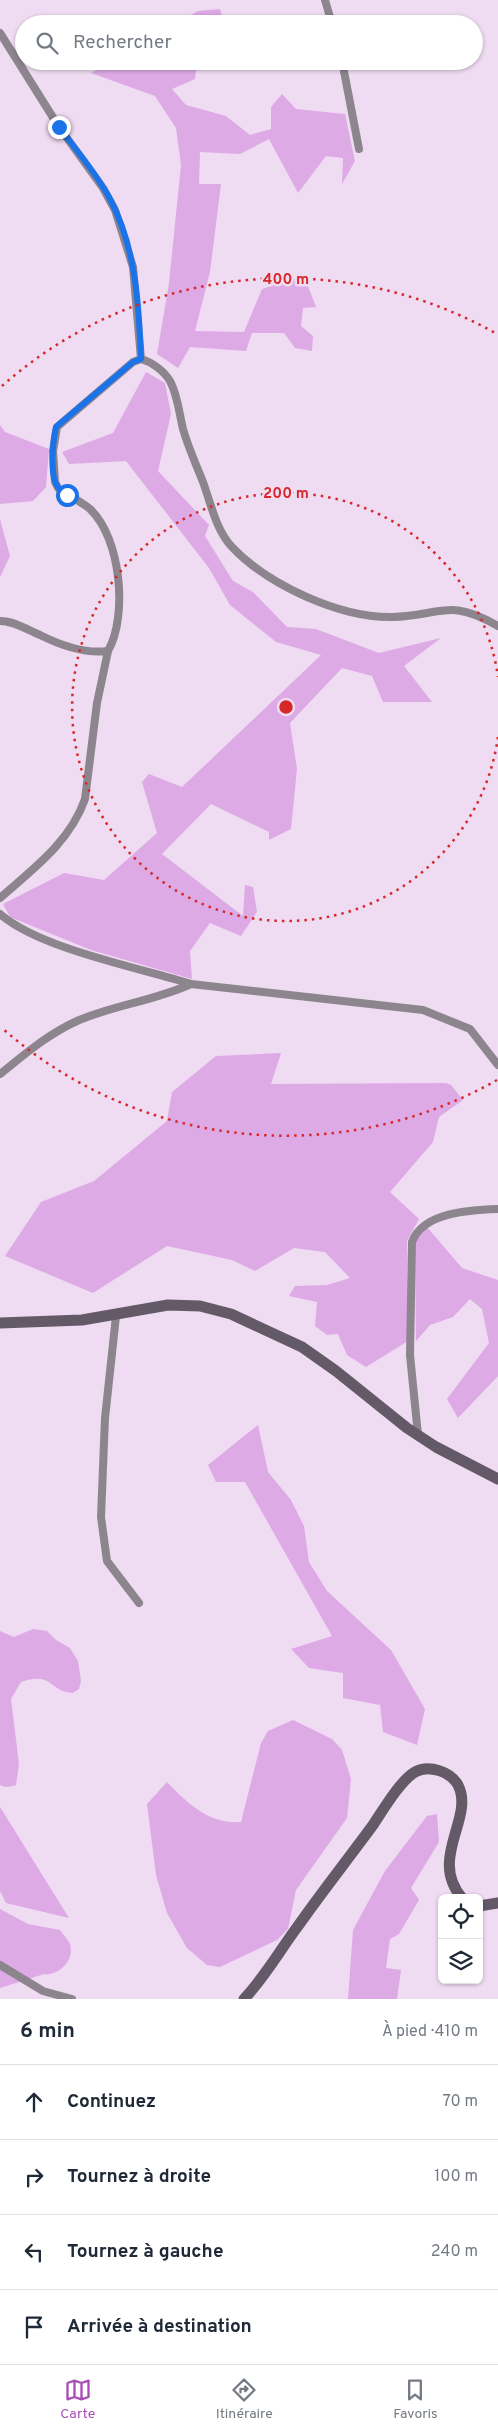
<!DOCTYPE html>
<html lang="fr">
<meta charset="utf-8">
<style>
:root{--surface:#fff;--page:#f6f6f7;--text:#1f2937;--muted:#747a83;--line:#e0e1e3;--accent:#a94eb9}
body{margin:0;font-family:Overpass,sans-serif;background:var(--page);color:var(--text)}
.controls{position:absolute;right:15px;bottom:15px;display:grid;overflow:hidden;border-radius:8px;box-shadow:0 1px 4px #0004}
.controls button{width:45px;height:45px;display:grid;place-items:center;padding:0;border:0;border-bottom:1px solid var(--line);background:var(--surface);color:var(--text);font:25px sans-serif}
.stop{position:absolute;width:15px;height:15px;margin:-11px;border:4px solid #1a73e8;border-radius:50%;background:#fff}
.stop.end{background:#1a73e8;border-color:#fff;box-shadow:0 1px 5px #0008}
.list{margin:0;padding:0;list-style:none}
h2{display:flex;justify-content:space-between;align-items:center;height:65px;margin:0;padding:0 20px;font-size:21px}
h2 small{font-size:16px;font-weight:400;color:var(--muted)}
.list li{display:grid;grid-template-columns:32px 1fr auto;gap:15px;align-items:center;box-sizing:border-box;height:75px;padding:0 20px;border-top:1px solid var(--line)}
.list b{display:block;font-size:19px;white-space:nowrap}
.list em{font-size:16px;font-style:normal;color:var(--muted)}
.icon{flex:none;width:28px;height:28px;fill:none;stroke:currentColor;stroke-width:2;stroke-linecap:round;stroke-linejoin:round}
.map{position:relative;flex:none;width:498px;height:1999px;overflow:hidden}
.search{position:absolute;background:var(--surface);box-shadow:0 1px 4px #0004;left:15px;right:15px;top:15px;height:55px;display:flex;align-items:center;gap:12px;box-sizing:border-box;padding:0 18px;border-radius:28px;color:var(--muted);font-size:19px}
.sheet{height:365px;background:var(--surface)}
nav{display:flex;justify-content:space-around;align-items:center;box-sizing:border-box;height:70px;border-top:1px solid var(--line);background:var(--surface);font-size:14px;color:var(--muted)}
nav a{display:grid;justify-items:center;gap:2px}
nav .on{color:var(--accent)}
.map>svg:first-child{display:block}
.green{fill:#ddaae6}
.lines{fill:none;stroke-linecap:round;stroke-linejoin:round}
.street{stroke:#8d858e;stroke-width:8}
.secondary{stroke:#645966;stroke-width:11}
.route{stroke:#1a73e8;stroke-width:6}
.ring{fill:none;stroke:#d62828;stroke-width:2.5;stroke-dasharray:2.5 5}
.centre{fill:#d62828;stroke:#efdbf2;stroke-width:2.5}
.ring-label{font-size:15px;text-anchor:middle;font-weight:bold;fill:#d62828;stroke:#efdbf2;stroke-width:5;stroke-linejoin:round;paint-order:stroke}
</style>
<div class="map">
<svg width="498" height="1999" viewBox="0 0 498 1999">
<rect width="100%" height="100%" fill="#efdbf2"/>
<!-- green -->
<g class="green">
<polygon points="220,9 224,24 176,24 198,11"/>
<polygon points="111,61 197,61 195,79 172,89 186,105 226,116 250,135 271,129 271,107 282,94 296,109 345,114 355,161 342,184 343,158 326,156 298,193 269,139 240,154 200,152 199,184 221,184 210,272 195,331 244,332 262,289 304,276 316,307 303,308 301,326 313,336 312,351 295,348 284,333 252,333 246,351 190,347 178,368 157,354 169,283 181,165 176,128 155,96 91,73"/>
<polygon points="146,372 165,383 171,414 158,471 209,525 205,536 233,581 253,592 287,627 316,629 379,653 441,638 404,666 432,702 383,702 372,676 342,668 290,723 297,769 291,829 269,840 269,832 211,804 162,854 243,916 245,885 253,887 257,912 241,936 210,923 190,951 192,979 91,950 10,917 3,904 64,873 104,880 157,833 142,782 149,774 182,787 321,655 276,642 230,605 209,568 126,461 69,464 62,452 113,433"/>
<polygon points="0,425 5,432 49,449 46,487 33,501 0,504"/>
<polygon points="0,519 10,556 0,577"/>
<polygon points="281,1053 271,1084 446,1083 451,1085 463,1100 439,1117 433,1142 390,1192 419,1219 407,1241 408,1341 366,1367 347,1355 338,1334 327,1335 315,1326 317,1302 289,1296 295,1286 327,1285 350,1278 325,1252 294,1248 255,1271 232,1260 167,1246 93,1293 5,1256 41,1202 94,1181 167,1121 172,1092 216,1056"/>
<polygon points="427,1227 462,1268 498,1280 498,1376 458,1418 447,1399 489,1343 482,1309 470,1299 453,1317 430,1325 416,1341 415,1242"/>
<polygon points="258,1425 268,1472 291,1500 304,1526 309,1562 327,1591 391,1650 425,1709 417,1745 383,1732 380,1705 343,1698 343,1673 309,1668 291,1649 332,1636 245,1482 216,1482 208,1465"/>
<path d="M33,1629l14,2 9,9 14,8 8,13 3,20 -2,8 -6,4c-25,-2 -20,-22 -52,-11l-10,17 8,65 -3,21c-6,2 -11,3 -16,0v-154l14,6z"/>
<path d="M293,1720l39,19 10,11 9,29 -4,39 -51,72 -8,39 -11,11 -57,27 -13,-2 -20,-17 -20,-35 -11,-38 -9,-71 20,-22c20,21 43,43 74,40l20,-79 7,-12z"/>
<polygon points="0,1807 69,1918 6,1903 0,1891"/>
<polygon points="437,1814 439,1842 411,1888 419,1900 399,1934 390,1939 386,1968 401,1970 397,1999 348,1999 353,1930 385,1871 427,1816"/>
<path d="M0,1909l28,15 32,6c3,5 8,9 10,14 5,16 -11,32 -26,30l-44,14z"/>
</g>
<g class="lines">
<!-- street -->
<g class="street">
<polyline points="325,0 332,24"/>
<polyline points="0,33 59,127 103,188 115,210 133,267 141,359"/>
<polyline points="342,61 359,149"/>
<path d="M0,621c14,0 28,9 40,14 20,10 45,19 68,16 20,-35 13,-113 -18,-142 -9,-8 -22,-13 -32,-21l-3,-6 -2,-31 4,-24 76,-65 8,-3c11,3 23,12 29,22 8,15 9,32 13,48 5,18 13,35 20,53 8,22 13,48 29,65 36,38 108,71 160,70 49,-1 56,-20 106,9"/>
<path d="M0,898c33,-29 70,-56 85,-99l12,-96 11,-52"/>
<path d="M0,914c41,35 137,53 191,70"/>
<path d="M0,1074c24,-19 48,-40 77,-53 37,-16 77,-20 114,-37l232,26 47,19 28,36"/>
<polyline points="116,1316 105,1418 101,1517 107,1561 139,1603"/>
<path d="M418,1435l-8,-80 2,-113c11,-30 58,-32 86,-33"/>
<polyline points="0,1965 43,1991 72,1999"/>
</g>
<!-- secondary -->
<g class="secondary">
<polyline points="0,1323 82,1320 168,1305 200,1306 231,1314 302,1347 336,1371 407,1428 436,1447 498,1479"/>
<polyline points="479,1906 498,1903"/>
<path d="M244,1999c21,-22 36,-49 54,-73 24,-34 50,-67 75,-101 10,-15 27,-44 42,-53 14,-8 36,0 43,13 17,33 -30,73 4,113"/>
</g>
</g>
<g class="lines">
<!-- route -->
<path class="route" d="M59,127c17,23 38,47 51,72 26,49 29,106 31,160l-8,3 -77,65c-3,13 -7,49 2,60 2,3 6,6 9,8"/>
</g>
<!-- distance rings -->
<g class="ring">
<path d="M498 737A214 214 0 1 1 498 677"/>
<path d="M497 1080A428 428 0 0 1 2 1028M2 386A428 428 0 0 1 497 334"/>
</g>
<circle cx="286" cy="707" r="8" class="centre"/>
<g class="ring-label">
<text x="286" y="284">400 m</text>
<text x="286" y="498">200 m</text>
</g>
</svg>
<div class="controls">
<button><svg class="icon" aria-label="locate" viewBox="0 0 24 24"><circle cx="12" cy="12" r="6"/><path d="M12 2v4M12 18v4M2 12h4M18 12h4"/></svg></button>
<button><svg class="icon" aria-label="layers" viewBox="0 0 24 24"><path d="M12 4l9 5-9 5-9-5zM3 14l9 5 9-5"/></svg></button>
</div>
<div class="stop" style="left:67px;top:495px"></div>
<div class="stop end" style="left:59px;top:127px"></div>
<div class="search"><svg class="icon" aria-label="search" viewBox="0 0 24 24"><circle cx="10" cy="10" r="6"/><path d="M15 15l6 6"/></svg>Rechercher</div>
</div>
<section class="sheet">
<h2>6 min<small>À pied · 410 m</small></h2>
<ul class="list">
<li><svg class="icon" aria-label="ahead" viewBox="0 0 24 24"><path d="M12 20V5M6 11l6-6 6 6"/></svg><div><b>Continuez</b></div><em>70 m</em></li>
<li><svg class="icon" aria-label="right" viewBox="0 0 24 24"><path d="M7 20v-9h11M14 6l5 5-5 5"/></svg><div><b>Tournez à droite</b></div><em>100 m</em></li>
<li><svg class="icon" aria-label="left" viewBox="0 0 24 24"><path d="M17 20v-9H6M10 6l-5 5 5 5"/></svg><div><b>Tournez à gauche</b></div><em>240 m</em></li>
<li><svg class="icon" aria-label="arrive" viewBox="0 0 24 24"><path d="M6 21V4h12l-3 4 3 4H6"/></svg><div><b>Arrivée à destination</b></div></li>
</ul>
</section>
<nav>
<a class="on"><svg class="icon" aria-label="map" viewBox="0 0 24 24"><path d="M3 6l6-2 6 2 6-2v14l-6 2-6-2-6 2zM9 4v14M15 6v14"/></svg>Carte</a>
<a><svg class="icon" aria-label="directions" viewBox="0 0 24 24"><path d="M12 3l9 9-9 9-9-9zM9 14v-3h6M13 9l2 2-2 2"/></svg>Itinéraire</a>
<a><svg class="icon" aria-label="saved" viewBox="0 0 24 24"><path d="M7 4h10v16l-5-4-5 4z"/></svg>Favoris</a>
</nav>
